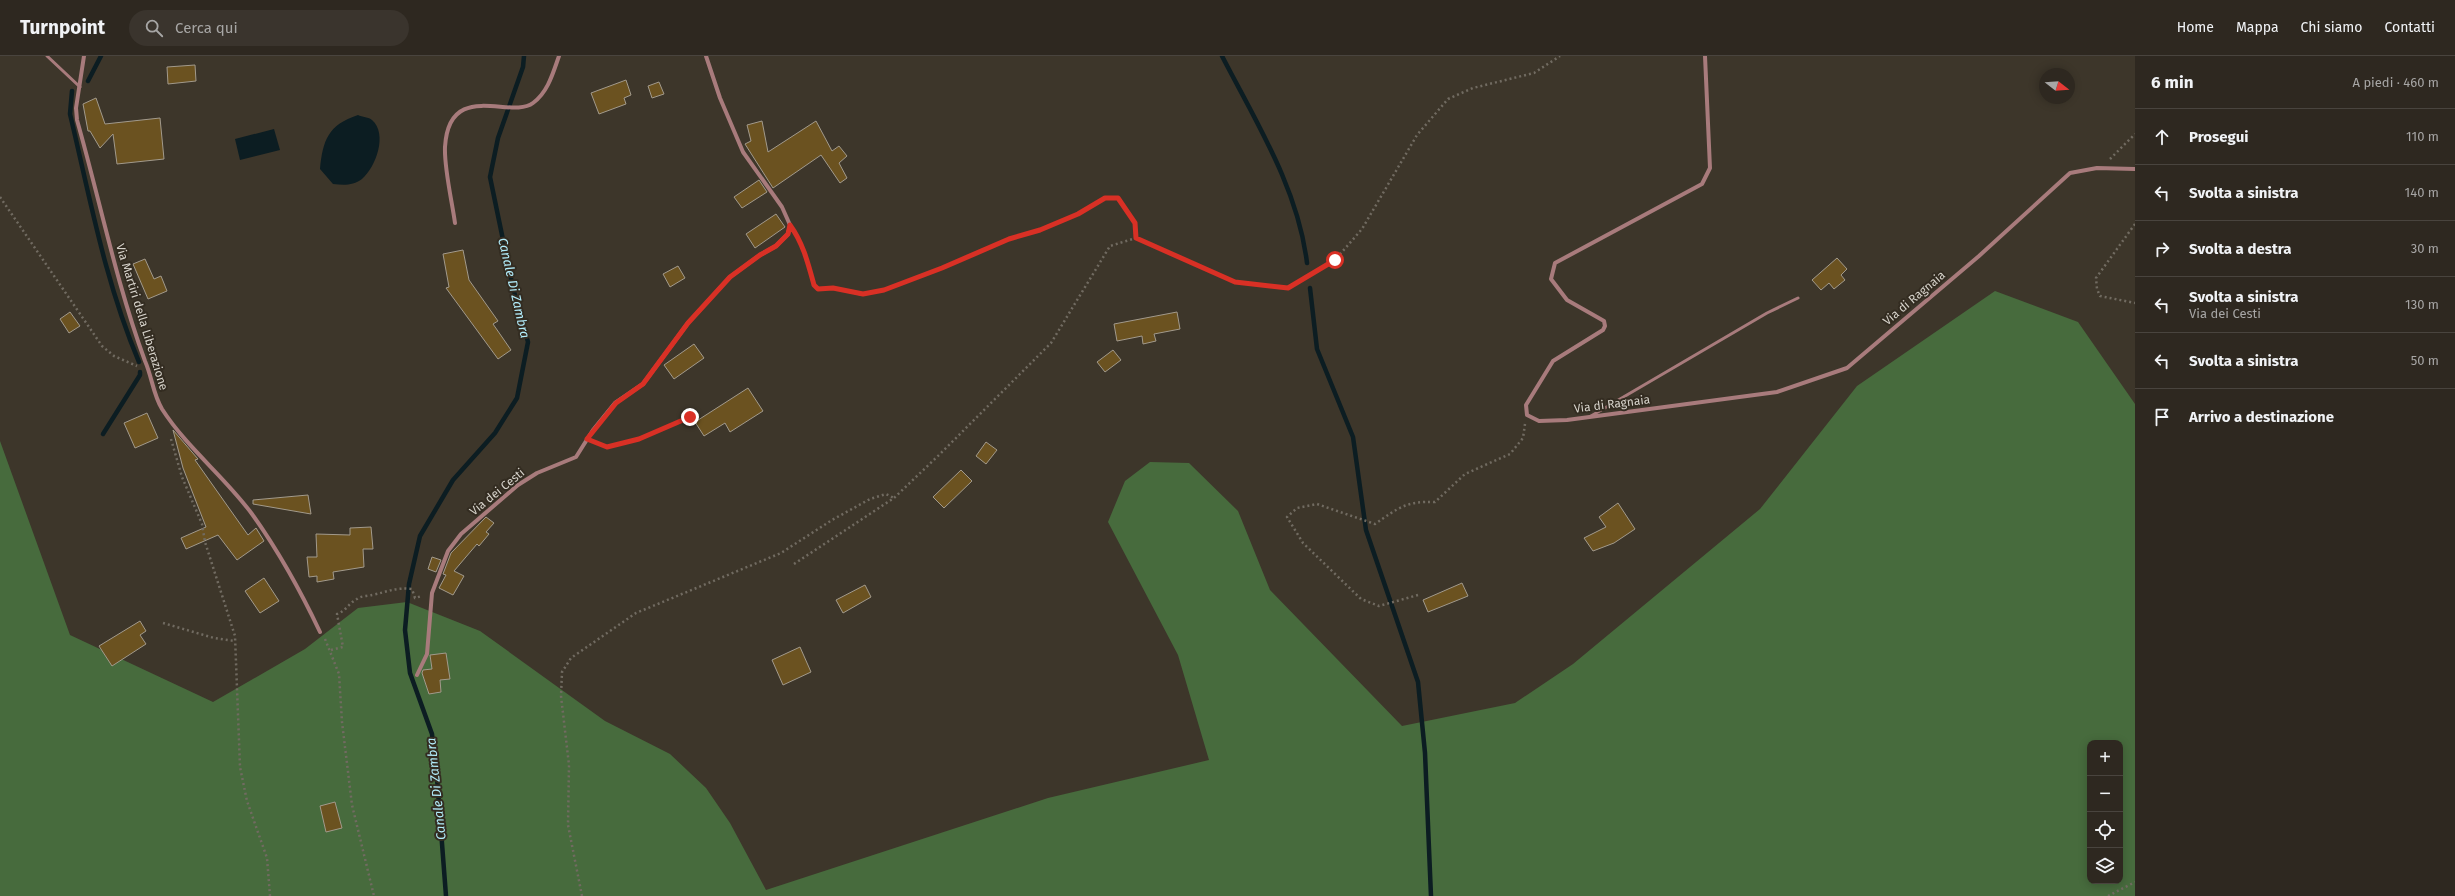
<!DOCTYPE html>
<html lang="it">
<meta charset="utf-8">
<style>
:root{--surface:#2e2820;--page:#3a342d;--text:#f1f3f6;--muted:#a7a6a5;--line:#49443e}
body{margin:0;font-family:"Fira Sans",sans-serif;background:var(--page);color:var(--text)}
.controls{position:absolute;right:12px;bottom:12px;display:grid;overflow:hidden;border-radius:8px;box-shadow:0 2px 10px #0003}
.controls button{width:36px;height:36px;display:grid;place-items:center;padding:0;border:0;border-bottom:1px solid var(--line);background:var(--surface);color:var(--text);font:20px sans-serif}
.compass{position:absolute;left:2039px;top:12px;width:36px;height:36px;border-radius:50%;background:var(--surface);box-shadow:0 2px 10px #0003;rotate:107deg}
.stop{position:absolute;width:12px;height:12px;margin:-9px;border:3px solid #d93025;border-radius:50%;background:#fff}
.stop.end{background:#d93025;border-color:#fff;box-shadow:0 1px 4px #0008}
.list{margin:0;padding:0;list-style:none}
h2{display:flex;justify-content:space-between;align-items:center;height:52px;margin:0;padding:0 16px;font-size:17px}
h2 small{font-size:13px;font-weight:400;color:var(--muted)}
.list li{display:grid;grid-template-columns:26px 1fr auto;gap:12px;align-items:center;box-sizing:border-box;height:56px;padding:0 16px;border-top:1px solid var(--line)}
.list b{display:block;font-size:15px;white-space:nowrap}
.list p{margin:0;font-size:13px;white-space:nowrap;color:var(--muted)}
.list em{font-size:13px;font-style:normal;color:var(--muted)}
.icon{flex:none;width:22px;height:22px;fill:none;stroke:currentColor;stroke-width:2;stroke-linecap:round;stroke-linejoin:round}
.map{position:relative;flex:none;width:2135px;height:840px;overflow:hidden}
header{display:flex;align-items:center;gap:24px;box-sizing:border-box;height:56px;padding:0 20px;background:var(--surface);border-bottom:1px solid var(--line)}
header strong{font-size:19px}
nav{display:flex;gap:22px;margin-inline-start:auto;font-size:14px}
.search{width:280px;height:36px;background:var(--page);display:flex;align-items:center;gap:10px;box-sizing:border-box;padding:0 14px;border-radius:22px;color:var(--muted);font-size:15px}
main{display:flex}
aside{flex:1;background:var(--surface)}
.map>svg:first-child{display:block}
.green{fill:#476b3d;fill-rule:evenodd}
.water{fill:#0c1d22}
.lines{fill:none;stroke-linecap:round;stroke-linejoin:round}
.stream{stroke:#0c1d22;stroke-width:4.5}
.building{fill:#6b5220;stroke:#a29a8c}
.path{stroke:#716b61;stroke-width:2.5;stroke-dasharray:2 3;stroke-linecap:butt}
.lane{stroke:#a87b7c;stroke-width:3}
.street{stroke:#a87b7c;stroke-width:4}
.route{stroke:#d93025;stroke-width:5}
.labels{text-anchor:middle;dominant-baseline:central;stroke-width:4;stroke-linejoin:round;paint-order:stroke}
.street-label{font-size:12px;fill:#d6d2ca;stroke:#332c21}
.water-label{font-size:13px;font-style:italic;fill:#b2ecfa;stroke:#332c21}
</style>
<header>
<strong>Turnpoint</strong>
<div class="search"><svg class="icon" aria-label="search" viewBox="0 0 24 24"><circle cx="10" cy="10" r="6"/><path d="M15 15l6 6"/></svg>Cerca qui</div>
<nav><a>Home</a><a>Mappa</a><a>Chi siamo</a><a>Contatti</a></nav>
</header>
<main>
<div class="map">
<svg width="2135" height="840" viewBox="0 0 2135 840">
<rect width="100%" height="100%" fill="#3d362a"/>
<!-- green -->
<path class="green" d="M1995,235l83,31 57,82v492h-2135v-455l70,194 143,67 92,-53 53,-41 49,-6 73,29 125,90 65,33 36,34 24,35 36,67 282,-92 161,-38 -31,-105 -70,-133 17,-41 25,-19 39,1 49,48 32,79 132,136 113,-23 58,-39 187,-155 97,-123zM2090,687h30v138h-30z"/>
<!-- water -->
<g class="water">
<path d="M358,59c4,2 11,2 14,5 16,14 4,47 -10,59 -9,7 -19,6 -29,5l-13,-15c3,-29 8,-44 38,-54z"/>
<polygon points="274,73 280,94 240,104 235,83"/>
</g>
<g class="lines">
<!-- stream -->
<g class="stream">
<path d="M1222,0c34,66 76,132 85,207"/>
<polyline points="88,25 101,0"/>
<path d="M72,35l-2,23c20,84 35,168 69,248"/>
<polyline points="1310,232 1317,293 1353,381 1366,474 1418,626 1425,697 1431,840"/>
<polyline points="103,378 140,319 140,316"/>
<polyline points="446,840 437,722 432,678 410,617 405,574 409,528 420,480 453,424 495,377 517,342 528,286 513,232 490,121 498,82 523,11 524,0"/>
</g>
</g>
<!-- building -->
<g class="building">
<polygon points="195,9 196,25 168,28 167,11"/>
<polygon points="626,24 631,39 624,42 626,48 599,58 591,37"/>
<polygon points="659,26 664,38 652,42 648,30"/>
<polygon points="96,42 105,68 160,62 164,103 117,108 113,78 100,92 90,75 88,75 83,48"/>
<polygon points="762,65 768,96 816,65 832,95 839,90 847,100 839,107 847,122 840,127 821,99 773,132 745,88 751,85 747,69"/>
<polygon points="759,124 767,136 742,152 734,141"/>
<polygon points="776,158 785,171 755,192 746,178"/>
<polygon points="463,194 469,224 498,265 493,268 511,294 498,303 446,232 449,231 443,198"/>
<polygon points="1837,202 1847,213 1841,219 1845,224 1834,233 1829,227 1821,234 1812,224"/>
<polygon points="145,203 154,223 161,220 167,235 148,243 133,208"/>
<polygon points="678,210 685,222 670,231 663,218"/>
<polygon points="70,256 80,270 69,277 60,263"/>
<polygon points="1177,256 1180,273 1154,278 1156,285 1143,288 1142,280 1117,285 1114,268"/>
<polygon points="694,288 704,302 674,323 664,309"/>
<polygon points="1113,294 1121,304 1105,316 1097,306"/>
<polygon points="748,332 763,355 730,376 725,367 704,380 695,366"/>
<polygon points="147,357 158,382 135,392 124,367"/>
<polygon points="173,374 198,403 195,404 248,479 256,472 264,485 237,504 218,479 186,493 181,482 206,471 183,412"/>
<polygon points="986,386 997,394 986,408 976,400"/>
<polygon points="961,414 972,425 944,452 933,441"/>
<polygon points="308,439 311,458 253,448 253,444"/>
<polygon points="1618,447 1635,473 1614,487 1593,495 1584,482 1606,471 1599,461"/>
<polygon points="486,461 494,467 486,476 489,478 479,490 477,488 454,515 464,520 453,539 439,532 446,519 443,518 451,497"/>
<polygon points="371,471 373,493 363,493 364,511 333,516 334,523 317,526 317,520 309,521 307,501 317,501 316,478 350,479 350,472"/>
<polygon points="432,501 441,504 436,516 428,513"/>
<polygon points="264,522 279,545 260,557 245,535"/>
<polygon points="1462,527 1468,540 1428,556 1423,544"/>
<polygon points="865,529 871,541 843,557 836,544"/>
<polygon points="140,565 146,575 140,579 146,588 112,610 99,590"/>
<polygon points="800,591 811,616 783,629 772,604"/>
<polygon points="446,597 450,623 440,624 441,636 429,638 422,617 423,614 432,613 430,599"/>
<polygon points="335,746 342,772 326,776 320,750"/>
</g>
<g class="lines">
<!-- path -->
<g class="path">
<polyline points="2110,103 2135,78"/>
<polyline points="0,141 102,290 114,300 137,310"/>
<polyline points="2135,168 2096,222 2097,233 2100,240 2135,247"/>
<polyline points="797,179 805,197 814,229 818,233 833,232 863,239 884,234 942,212 1009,183 1040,174 1078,158 1105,142 1117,142 1135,167 1136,182"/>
<polyline points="171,383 182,421 202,468 205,486 235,580 240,711 247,745 267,802 270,840"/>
<polyline points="794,508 894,442 939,399 1051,287 1110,190 1136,182 1235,226 1288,232 1335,204 1362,173 1417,79 1448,43 1473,32 1534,17 1560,0"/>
<path d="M1418,539l-39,11 -18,-7 -58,-56 -16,-26 10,-9 20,-4 58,20c23,-16 31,-23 60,-22l30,-28 45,-20 13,-16 2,-14"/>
<polyline points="163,567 214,582 235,585"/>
<polyline points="325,583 339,618 342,666 352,749 374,840"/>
<path d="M331,594l12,-3 -6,-33c9,-3 12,-11 20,-15 3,-3 11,-3 15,-4 15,-3 24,-8 40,-6l3,9 7,-2"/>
<polyline points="582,840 568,769 569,709 561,640 562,616 571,602 636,557 781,497 832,464 870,443 886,438 894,442"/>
<polyline points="2108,840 2135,826"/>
</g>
<!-- lane -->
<g class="lane">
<polyline points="47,0 80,31"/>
<polyline points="1591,360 1767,257 1798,242"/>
<polyline points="587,383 607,391 639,383 690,361"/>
</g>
<!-- street -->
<g class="street">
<path d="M84,0l-8,52 1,12c23,81 39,162 68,241 7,16 8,33 17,48 25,39 63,68 90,105 25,35 50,80 68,118"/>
<polyline points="1705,0 1710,112 1702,128 1555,207 1551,223 1567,244 1604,265 1605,270 1603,274 1553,305 1526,349 1527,359 1539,365 1567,364 1777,336 1847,312 1979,200 2070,117 2097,112 2135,113"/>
<path d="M455,167c-3,-22 -11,-55 -10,-76 4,-68 66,-27 88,-44 15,-11 20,-30 26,-47"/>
<polyline points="417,619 427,598 432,537 448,495 461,478 518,429 537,417 576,401 593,374 615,347 643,328 688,267 730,221 760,199 776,190 788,178 790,169 782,151 743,96 720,42 706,0"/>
</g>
</g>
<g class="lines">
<!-- route -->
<path class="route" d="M690,361l-51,22 -32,8 -20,-8 29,-36 27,-19 45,-61 42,-46 30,-22 16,-9 12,-12 2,-9c13,18 18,38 24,60l4,4 15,-1 30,6 21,-4 58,-22 67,-29 31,-9 38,-16 27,-16h13l17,25 1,15 99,44 53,6 47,-28"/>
</g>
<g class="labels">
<!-- street labels -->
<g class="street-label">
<text transform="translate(1914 242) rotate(-40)">Via di Ragnaia</text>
<text transform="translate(142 261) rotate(73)">Via Martiri della Liberazione</text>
<text transform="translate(1612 348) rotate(-7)">Via di Ragnaia</text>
<text transform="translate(497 436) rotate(-39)">Via dei Cesti</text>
</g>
<!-- water labels -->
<g class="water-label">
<text transform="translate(514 232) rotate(77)">Canale Di Zambra</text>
<text transform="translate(436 733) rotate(-96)">Canale Di Zambra</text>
</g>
</g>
</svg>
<div class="controls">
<button>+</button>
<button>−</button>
<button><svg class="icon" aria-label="locate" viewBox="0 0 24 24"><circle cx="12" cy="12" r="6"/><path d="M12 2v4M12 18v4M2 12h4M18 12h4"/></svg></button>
<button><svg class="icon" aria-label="layers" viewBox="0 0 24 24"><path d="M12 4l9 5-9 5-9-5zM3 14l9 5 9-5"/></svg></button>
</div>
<svg class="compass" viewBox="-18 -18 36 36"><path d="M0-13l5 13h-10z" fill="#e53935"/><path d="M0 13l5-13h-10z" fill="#a7a6a5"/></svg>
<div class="stop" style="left:1335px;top:204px"></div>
<div class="stop end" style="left:690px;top:361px"></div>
</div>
<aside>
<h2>6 min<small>A piedi · 460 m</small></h2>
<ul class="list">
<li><svg class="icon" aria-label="ahead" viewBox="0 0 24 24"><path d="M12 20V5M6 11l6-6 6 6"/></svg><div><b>Prosegui</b></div><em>110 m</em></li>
<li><svg class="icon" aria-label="left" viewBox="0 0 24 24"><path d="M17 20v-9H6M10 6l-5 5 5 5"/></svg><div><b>Svolta a sinistra</b></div><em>140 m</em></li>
<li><svg class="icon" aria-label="right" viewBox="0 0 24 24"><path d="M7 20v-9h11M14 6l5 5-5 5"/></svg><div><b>Svolta a destra</b></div><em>30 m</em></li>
<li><svg class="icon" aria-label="left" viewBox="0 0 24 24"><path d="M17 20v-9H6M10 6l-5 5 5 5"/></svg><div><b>Svolta a sinistra</b><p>Via dei Cesti</p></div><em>130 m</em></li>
<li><svg class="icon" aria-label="left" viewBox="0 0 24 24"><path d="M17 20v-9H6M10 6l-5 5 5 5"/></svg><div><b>Svolta a sinistra</b></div><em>50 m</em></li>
<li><svg class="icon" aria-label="arrive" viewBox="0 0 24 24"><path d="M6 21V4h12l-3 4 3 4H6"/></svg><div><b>Arrivo a destinazione</b></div></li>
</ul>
</aside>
</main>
